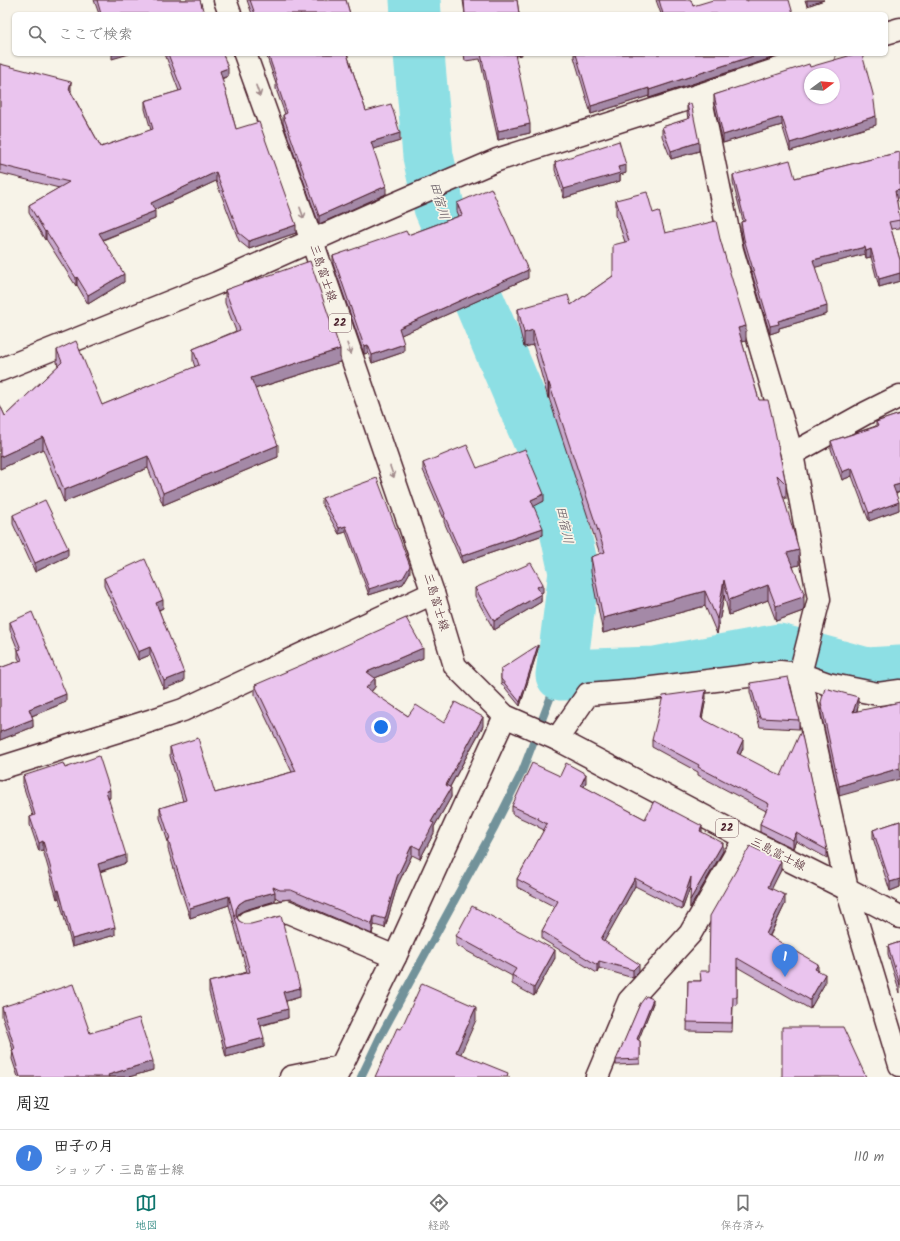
<!DOCTYPE html>
<html lang="ja">
<meta charset="utf-8">
<style>
:root{--surface:#fff;--page:#f6f6f6;--text:#222;--muted:#767676;--line:#e0e0e0;--accent:#0f766e}
body{margin:0;font-family:Kalam,"Klee One",sans-serif;background:var(--page);color:var(--text)}
.compass{position:absolute;left:804px;top:68px;width:36px;height:36px;border-radius:50%;background:var(--surface);box-shadow:0 1px 3px #0004;rotate:74deg}
.you{position:absolute;left:381px;top:727px;width:14px;height:14px;margin:-10px;border:3px solid #fff;border-radius:50%;background:#1a73e8;box-shadow:0 0 0 6px #1a73e833}
.badge{display:grid;place-items:center;width:26px;height:26px;border-radius:50%;background:var(--accent);color:#fff;font-size:13px;font-weight:700}
.pin{position:absolute;translate:-50% -33px;filter:drop-shadow(0 1px 2px #0008)}
.pin::after{content:'';position:absolute;top:21px;width:14px;height:12px;background:inherit;clip-path:polygon(0 0,100% 0,50% 100%)}
.list{margin:0;padding:0;list-style:none}
h2{display:flex;justify-content:space-between;align-items:center;height:52px;margin:0;padding:0 16px;font-size:17px}
h2 small{font-size:13px;font-weight:400;color:var(--muted)}
.list li{display:grid;grid-template-columns:26px 1fr auto;gap:12px;align-items:center;box-sizing:border-box;height:56px;padding:0 16px;border-top:1px solid var(--line)}
.list b{display:block;font-size:15px;white-space:nowrap}
.list p{margin:0;font-size:13px;white-space:nowrap;color:var(--muted)}
.list em{font-size:13px;font-style:normal;color:var(--muted)}
.icon{flex:none;width:22px;height:22px;fill:none;stroke:currentColor;stroke-width:2;stroke-linecap:round;stroke-linejoin:round}
.map{position:relative;flex:none;width:900px;height:1077px;overflow:hidden}
.search{position:absolute;background:var(--surface);box-shadow:0 1px 3px #0004;left:12px;right:12px;top:12px;height:44px;display:flex;align-items:center;gap:10px;box-sizing:border-box;padding:0 14px;border-radius:6px;color:var(--muted);font-size:15px}
.sheet{height:108px;background:var(--surface)}
nav{display:flex;justify-content:space-around;align-items:center;box-sizing:border-box;height:56px;border-top:1px solid var(--line);background:var(--surface);font-size:11px;color:var(--muted)}
nav a{display:grid;justify-items:center;gap:2px}
nav .on{color:var(--accent)}
.map>svg:first-child{display:block}
.lines{fill:none;stroke-linecap:round;stroke-linejoin:round}
.stream{stroke:#72929a;stroke-width:8}
.river{stroke:#8ddfe4;stroke-width:51}
.minor-casing{stroke:#4a1f2b;stroke-width:25}
.primary-casing{stroke:#4a1f2b;stroke-width:25}
.minor{stroke:#f7f3e8;stroke-width:22}
.primary{stroke:#f7f3e8;stroke-width:22}
.wall{fill:#c9a9cd;stroke:#4a1f2b}
.shaded-wall{fill:#a489a7;stroke:#4a1f2b}
.building{fill:#eac4ee;stroke:#4a1f2b;fill-rule:evenodd}
.oneway{stroke:#a0898a}
.labels{text-anchor:middle;dominant-baseline:central;stroke-width:3.5;stroke-linejoin:round;paint-order:stroke}
.shield{fill:#f7f3e8;stroke:#7e5f64;stroke-width:1}
.shield-label{font-size:11px;font-weight:bold;fill:#4a1f2b}
.street-label{font-size:12px;fill:#4a1f2b;stroke:#f7f3e8}
.water-label{font-size:13px;font-style:italic;fill:#5b4f59;stroke:#f7f3e8}
</style>
<div class="map">
<svg width="900" height="1077" viewBox="0 0 900 1077">
<rect width="100%" height="100%" fill="#f7f3e8"/>
<filter id="ink" filterUnits="userSpaceOnUse"><feTurbulence type="fractalNoise" baseFrequency=".025" numOctaves="2"/><feDisplacementMap in="SourceGraphic" scale="8" xChannelSelector="R" yChannelSelector="G"/><feConvolveMatrix kernelMatrix="1 2 1 2 8 2 1 2 1" color-interpolation-filters="sRGB"/></filter>
<g filter="url(#ink)">
<g class="lines">
<!-- stream -->
<polyline class="stream" points="361,1077 380,1037 495,826 522,772 556,683 561,675"/>
<!-- river -->
<g class="river">
<polyline points="415,0 416,14"/>
<polyline points="419,54 428,156 439,207 553,475 574,572 561,675 655,672 779,649 867,673 900,671"/>
</g>
<!-- minor casing -->
<g class="minor-casing">
<g id="minor">
<polyline points="886,33 900,29"/>
<polyline points="700,95 732,250 792,454 819,599 800,674 847,889 900,1065"/>
<polyline points="0,370 217,283 376,212 497,160 700,95 824,54"/>
<polyline points="792,454 866,413 900,396"/>
<polyline points="557,739 588,694 636,690 780,672 800,674 828,684 878,694 900,691"/>
<polyline points="0,768 153,720 183,710 433,593"/>
<polyline points="248,922 286,911 395,957"/>
<polyline points="291,1077 340,1067"/>
<polyline points="336,1077 395,957 505,716"/>
<polyline points="597,1077 629,1001 690,934 745,838"/>
</g>
</g>
<!-- primary casing -->
<g class="primary-casing">
<g id="primary">
<polyline points="225,0 230,14"/>
<polyline points="245,54 312,241 433,593 455,666 505,716 557,739 745,838 847,889 900,917"/>
</g>
</g>
<!-- minor -->
<use href="#minor" class="minor"/>
<!-- primary -->
<use href="#primary" class="primary"/>
</g>
<!-- wall -->
<g class="wall">
<polygon points="94,0 200,0 204,14 99,14"/>
<polygon points="247,0 346,0 350,14 252,14"/>
<polygon points="463,0 517,0 519,14 465,14"/>
<polygon points="656,0 691,0 693,6 747,1 793,14 661,14"/>
<polygon points="805,0 824,0 807,6"/>
<polygon points="165,54 223,54 228,76 222,79 236,129 296,233 249,249 239,241 216,181 154,210 155,219 103,240 124,282 88,304 77,285 76,286 46,239 45,240 29,213 29,205 59,188 0,173 0,64 71,90 71,92 101,147 151,130 145,109 145,101 179,91"/>
<polygon points="266,54 348,54 348,57 366,111 400,141 373,149 386,194 319,224 283,123 283,115 285,114 276,89 276,84"/>
<polygon points="464,54 522,54 522,55 515,56 530,133 498,140 480,59 465,61"/>
<polygon points="574,54 784,54 649,98 649,96 591,114 574,57"/>
<polygon points="810,67 876,125 790,151 782,125 723,143 714,103 714,95"/>
<polygon points="687,104 699,151 671,159 662,136 662,127 688,119 687,112"/>
<polygon points="900,152 900,197 896,198 900,220 900,228 891,229 900,260 900,281 879,287 871,257 866,258 865,254 815,267 827,314 779,328 779,331 770,334 744,247 741,230 741,222 743,221 733,183 733,175 795,178"/>
<polygon points="555,162 626,173 620,175 620,181 564,198 555,170"/>
<polygon points="616,200 653,213 665,233 720,239 746,341 742,342 759,400 786,484 786,499 783,495 799,565 793,566 804,608 803,611 776,621 768,600 729,615 724,595 717,634 705,606 603,633 591,572 591,557 600,554 549,398 548,398 533,345 524,347 518,323 518,309 571,305 613,276 625,242 616,215"/>
<polygon points="457,203 528,278 401,335 404,352 372,363 368,353 364,354 333,264 333,256 408,235 459,216 457,211"/>
<polygon points="247,283 340,362 255,389 278,457 163,505 148,468 64,502 43,449 0,469 0,405 5,416 58,366 57,362 57,350 102,405 195,367 193,361 193,349 236,331 225,303 225,290"/>
<polygon points="900,414 900,492 896,494 899,510 869,521 852,476 842,480 831,449 831,441 876,426 876,422"/>
<polygon points="423,463 477,468 544,501 533,506 543,535 462,563 444,522 444,519 423,470"/>
<polygon points="322,498 410,572 403,584 369,595 346,532 339,534 322,504"/>
<polygon points="13,515 68,556 35,572 13,524"/>
<polygon points="104,578 163,608 159,610 184,681 164,689 150,655 138,660 104,586"/>
<polygon points="475,588 543,592 541,593 541,602 494,630 475,596"/>
<polygon points="10,622 66,702 32,716 33,727 0,740 0,668 20,661 18,658 18,650 10,630"/>
<polygon points="538,649 520,706 501,683 501,669"/>
<polygon points="423,658 375,678 375,687 371,692 408,716 444,723 483,726 450,787 451,797 434,827 434,833 420,859 412,855 397,886 385,928 374,925 372,934 291,899 280,900 275,897 275,901 245,910 239,913 237,917 239,921 300,997 286,1001 288,1018 261,1026 264,1047 226,1057 209,992 209,982 247,972 229,905 190,918 174,869 168,849 168,842 160,818 160,808 183,801 170,756 170,747 215,793 292,772 255,695 255,685"/>
<polygon points="750,683 799,720 799,729 760,727 750,692"/>
<polygon points="706,698 702,718 743,748 740,755 827,850 827,858 796,841 793,848 760,832 760,824 766,811 698,775 698,772 652,747 652,740"/>
<polygon points="821,702 858,707 839,796 821,713"/>
<polygon points="65,768 110,798 108,799 126,863 100,872 115,935 72,947 59,898 57,899 43,850 39,851 30,825 30,817 33,816 23,785 23,776"/>
<polygon points="560,776 586,782 584,787 645,819 702,832 723,851 690,908 691,885 682,910 635,886 604,941 639,972 633,978 599,968 597,973 542,939 542,931 555,907 517,887 517,879 544,830 538,827 538,826 512,814 512,806"/>
<polygon points="900,821 900,887 890,891 873,838 873,830"/>
<polygon points="781,870 771,889 785,904 770,936 818,970 825,983 810,1009 737,967 737,1005 733,1006 732,1032 687,1031 688,981 700,981 709,971"/>
<polygon points="456,936 555,958 534,996 512,984 512,976 456,945"/>
<polygon points="900,942 900,993 888,954 888,946"/>
<polygon points="653,1003 638,1040 640,1041 640,1064 616,1065 616,1060"/>
<polygon points="2,1007 90,1033 153,1070 129,1077 18,1077 12,1059 13,1050 2,1016"/>
</g>
<!-- shaded-wall -->
<g class="shaded-wall">
<polygon points="807,0 824,0 807,6"/>
<polygon points="112,54 129,54 112,59"/>
<polygon points="759,54 784,54 649,98 649,90"/>
<polygon points="228,68 228,76 220,79 220,71"/>
<polygon points="71,82 71,90 69,97 69,89"/>
<polygon points="649,88 649,96 591,114 591,106"/>
<polygon points="876,116 876,125 790,151 790,143"/>
<polygon points="782,117 782,125 723,143 723,135"/>
<polygon points="530,124 530,133 498,140 498,131"/>
<polygon points="400,133 400,141 371,150 371,142"/>
<polygon points="699,142 699,151 671,159 671,151"/>
<polygon points="626,165 626,173 620,175 620,181 564,198 564,189 618,167"/>
<polygon points="216,172 216,181 151,211 151,203"/>
<polygon points="386,186 386,194 319,224 319,216"/>
<polygon points="900,190 900,197 895,199 895,191"/>
<polygon points="155,211 155,219 99,241 99,233"/>
<polygon points="296,225 296,233 249,249 249,241"/>
<polygon points="46,231 46,239 45,240 45,232"/>
<polygon points="865,247 865,254 813,268 813,260"/>
<polygon points="871,249 871,257 866,258 866,251"/>
<polygon points="528,270 528,278 399,336 399,328"/>
<polygon points="900,273 900,281 879,287 879,279"/>
<polygon points="124,274 124,282 88,304 88,295"/>
<polygon points="77,277 77,285 76,286 76,278"/>
<polygon points="827,306 827,314 779,328 779,331 770,334 770,326 778,321"/>
<polygon points="746,326 746,341 738,343 738,328"/>
<polygon points="533,330 533,345 524,347 524,333"/>
<polygon points="404,344 404,352 372,363 372,355"/>
<polygon points="368,345 368,353 364,354 364,346"/>
<polygon points="340,349 340,362 251,390 251,378"/>
<rect x="548" y="383" width="1" height="15"/>
<polygon points="43,437 43,449 0,469 0,457"/>
<polygon points="278,445 278,457 163,505 163,493"/>
<polygon points="148,456 148,468 64,502 64,490"/>
<polygon points="852,468 852,476 842,480 842,472"/>
<polygon points="900,484 900,492 893,494 893,486"/>
<polygon points="544,494 544,501 531,508 531,500"/>
<polygon points="899,502 899,510 869,521 869,513"/>
<polygon points="346,526 346,532 339,534 339,528"/>
<polygon points="543,528 543,535 462,563 462,556"/>
<polygon points="68,548 68,556 35,572 35,563"/>
<polygon points="799,550 799,565 787,568 787,553"/>
<polygon points="410,566 410,572 403,584 369,595 369,589"/>
<polygon points="724,580 724,595 717,634 717,619"/>
<polygon points="543,584 543,592 537,595 537,587"/>
<polygon points="768,585 768,600 729,615 729,600"/>
<polygon points="705,591 705,606 603,633 603,618"/>
<polygon points="804,593 804,608 803,611 776,621 776,606"/>
<polygon points="541,594 541,602 494,630 494,621"/>
<polygon points="163,600 163,608 156,611 156,603"/>
<polygon points="538,645 538,649 520,706 520,702"/>
<polygon points="150,647 150,655 138,660 138,652"/>
<polygon points="423,648 423,658 375,678 375,687 366,697 366,688 367,672"/>
<polygon points="184,673 184,681 164,689 164,681"/>
<polygon points="706,690 706,698 701,725 701,718"/>
<polygon points="66,694 66,702 29,717 29,709"/>
<polygon points="858,697 858,707 853,722 853,712"/>
<polygon points="483,717 483,726 446,794 446,785"/>
<polygon points="33,719 33,727 0,740 0,732"/>
<polygon points="743,740 743,748 737,761 737,753"/>
<polygon points="900,768 900,779 839,796 839,786"/>
<polygon points="586,774 586,782 581,793 581,785"/>
<polygon points="451,788 451,797 434,827 434,833 420,859 420,849 431,822"/>
<polygon points="110,790 110,798 106,799 106,791"/>
<polygon points="702,826 702,834 700,831"/>
<polygon points="796,833 796,841 793,848 793,840"/>
<polygon points="43,841 43,850 39,851 39,843"/>
<polygon points="723,843 723,851 690,908 690,900"/>
<polygon points="412,845 412,855 397,886 385,928 385,919 397,877"/>
<polygon points="126,855 126,863 98,872 98,864"/>
<polygon points="781,861 781,870 768,896 768,887"/>
<polygon points="691,877 691,885 682,910 682,903"/>
<polygon points="635,878 635,886 601,947 601,939"/>
<polygon points="900,879 900,887 890,891 890,882"/>
<polygon points="59,890 59,898 57,899 57,891"/>
<polygon points="275,892 275,901 245,910 239,913 236,919 236,909 239,904 245,900"/>
<polygon points="785,895 785,904 766,943 766,934"/>
<polygon points="229,896 229,905 190,918 190,908"/>
<polygon points="374,916 374,925 372,934 372,924"/>
<polygon points="115,927 115,935 72,947 72,939"/>
<polygon points="555,950 555,958 534,996 534,988"/>
<polygon points="599,961 599,968 597,973 597,965"/>
<polygon points="639,964 639,972 633,978 633,970"/>
<polygon points="818,964 818,973 815,969"/>
<polygon points="825,974 825,983 810,1009 810,1000"/>
<polygon points="300,988 300,997 283,1002 283,992"/>
<polygon points="653,999 653,1003 637,1044 637,1039"/>
<polygon points="476,1007 476,1020 456,1065 456,1052"/>
<polygon points="288,1009 288,1018 258,1026 258,1017"/>
<polygon points="264,1038 264,1047 226,1057 226,1048"/>
<polygon points="153,1061 153,1070 129,1077 108,1077 108,1075"/>
</g>
<!-- building -->
<g class="building">
<polygon points="97,0 200,0 204,14 101,14"/>
<polygon points="250,0 346,0 350,14 255,14"/>
<polygon points="464,0 517,0 519,14 465,14"/>
<polygon points="659,0 691,0 693,6 713,0 747,0 747,1 749,0 789,0 793,14 663,14"/>
<polygon points="168,54 223,54 228,68 220,71 236,129 259,122 296,225 249,241 239,233 216,172 151,203 155,211 99,233 124,274 88,295 77,277 76,278 46,231 45,232 29,205 69,182 0,165 0,64 71,82 69,89 101,147 153,129 145,101 182,90"/>
<polygon points="268,54 347,54 366,111 391,104 400,133 371,142 386,186 319,216 283,115 287,113 276,81 277,80"/>
<polygon points="481,54 515,54 530,124 498,131"/>
<polygon points="576,54 759,54 649,90 649,88 591,106"/>
<path d="M855,54h7l11,40 3,22 -86,27 -8,-26 -59,18 -9,-40 95,-31 1,3zM810,74h24v24h-24z"/>
<polygon points="691,103 699,142 671,151 662,127 690,118 687,104"/>
<polygon points="619,141 626,165 618,167 620,173 564,189 555,162"/>
<polygon points="900,152 900,190 895,191 900,220 889,222 900,260 900,273 879,279 871,249 866,251 865,247 813,260 827,306 778,321 779,324 770,326 744,239 741,222 745,221 733,175 790,160 795,178"/>
<polygon points="491,188 528,270 399,328 404,344 372,355 368,345 364,346 333,256 406,231 408,235 462,215 457,203"/>
<polygon points="647,192 653,213 659,211 665,233 716,221 720,239 746,326 738,328 759,400 768,400 771,412 786,484 777,475 799,550 787,553 804,593 803,597 776,606 768,585 729,600 724,580 717,619 705,591 603,618 591,557 605,552 549,383 548,383 533,330 524,333 518,309 568,295 571,305 613,276 613,245 629,241 616,200"/>
<polygon points="310,261 340,349 251,378 278,445 163,493 148,456 64,490 43,437 0,457 0,405 5,416 62,362 57,350 76,341 102,405 199,365 193,349 240,330 225,290 247,282 247,283"/>
<polygon points="900,414 900,484 893,486 899,502 869,513 852,468 842,472 831,441 878,426 876,422"/>
<polygon points="467,445 477,468 525,449 544,494 531,500 543,528 462,556 444,515 445,514 423,463"/>
<polygon points="377,478 410,566 403,578 369,589 346,526 339,528 322,498"/>
<polygon points="45,500 68,548 35,563 13,515"/>
<polygon points="145,559 163,600 156,603 184,673 164,681 150,647 138,652 104,578"/>
<polygon points="531,563 543,584 537,587 541,594 494,621 475,588"/>
<polygon points="32,612 66,694 29,709 33,719 0,732 0,668 22,660 18,650 21,649 10,622"/>
<polygon points="406,618 423,648 367,672 375,678 366,688 408,716 416,705 444,723 455,702 483,717 446,785 451,788 431,822 434,823 420,849 412,845 397,877 385,919 374,916 372,924 291,890 280,890 273,887 275,892 245,900 239,904 236,909 236,916 239,921 245,924 251,924 281,916 300,988 283,992 288,1009 258,1017 264,1038 226,1048 209,982 250,972 229,896 190,908 174,860 168,839 170,839 160,808 186,800 170,747 198,738 215,793 296,771 255,685 320,657"/>
<polygon points="538,645 520,702 501,679 501,669"/>
<polygon points="788,677 799,720 760,718 750,683"/>
<polygon points="825,688 858,697 853,712 900,702 900,768 839,786 821,702"/>
<polygon points="706,690 701,718 743,740 737,753 781,776 801,731 827,850 796,833 793,840 760,824 769,804 698,767 699,765 652,740 663,696"/>
<polygon points="99,756 110,790 106,791 126,855 98,864 115,927 72,939 59,890 57,891 43,841 39,843 30,817 35,815 23,776 63,763 65,768"/>
<polygon points="532,763 560,776 566,763 586,774 581,785 645,819 654,801 702,826 700,831 723,843 690,900 691,877 682,903 635,878 601,939 639,964 633,970 599,961 597,965 542,931 558,901 517,879 547,824 538,819 538,818 512,806"/>
<polygon points="900,821 900,879 890,882 873,830"/>
<polygon points="750,846 781,861 768,887 785,895 766,934 818,964 815,969 825,974 810,1000 737,958 737,997 733,997 732,1023 687,1022 688,981 701,981 700,971 709,971 710,916"/>
<polygon points="472,906 555,950 534,988 512,975 516,969 456,936"/>
<polygon points="900,942 900,985 888,946"/>
<polygon points="422,983 476,1007 456,1052 508,1073 507,1076 510,1077 375,1077 397,1028 401,1029"/>
<polygon points="73,984 90,1033 139,1018 153,1061 108,1075 109,1077 20,1077 12,1050 15,1049 2,1007"/>
<polygon points="646,996 653,999 637,1039 640,1041 640,1059 616,1060 640,1004"/>
<polygon points="782,1027 843,1027 866,1077 782,1077"/>
</g>
<!-- one-way arrows -->
<defs><path id="oneway-shaft" d="M-6 0H5M1.5-3L5.5 0L1.5 3" fill="none" stroke-width="1.6" stroke-linecap="round" stroke-linejoin="round"/></defs>
<g class="oneway">
<use href="#oneway-shaft" transform="translate(258 91) rotate(70)"/>
<use href="#oneway-shaft" transform="translate(302 213) rotate(70)"/>
<use href="#oneway-shaft" transform="translate(349 349) rotate(71)"/>
<use href="#oneway-shaft" transform="translate(392 472) rotate(71)"/>
</g>
</g>
<g class="labels">
<!-- shield labels -->
<g class="shield">
<rect x="329" y="314" width="22" height="18" rx="3"/>
<rect x="716" y="819" width="22" height="18" rx="3"/>
</g>
<g class="shield-label">
<text x="340" y="323">22</text>
<text x="727" y="828">22</text>
</g>
<!-- street labels -->
<g class="street-label">
<text transform="translate(323 273) rotate(71)">三島富士線</text>
<text transform="translate(436 602) rotate(73)">三島富士線</text>
<text transform="translate(778 854) rotate(27)">三島富士線</text>
</g>
<!-- water labels -->
<g class="water-label">
<text transform="translate(439 201) rotate(74)">田宿川</text>
<text transform="translate(564 525) rotate(78)">田宿川</text>
</g>
</g>
</svg>
<svg class="compass" viewBox="-18 -18 36 36"><path d="M0-13l5 13h-10z" fill="#e53935"/><path d="M0 13l5-13h-10z" fill="#767676"/></svg>
<div class="you"></div>
<div class="pin badge" style="left:785px;top:977px;background:#3f7fe0">1</div>
<div class="search"><svg class="icon" aria-label="search" viewBox="0 0 24 24"><circle cx="10" cy="10" r="6"/><path d="M15 15l6 6"/></svg>ここで検索</div>
</div>
<section class="sheet">
<h2>周辺<small></small></h2>
<ul class="list">
<li><span class="badge" style="background:#3f7fe0">1</span><div><b>田子の月</b><p>ショップ · 三島富士線</p></div><em>110 m</em></li>
</ul>
</section>
<nav>
<a class="on"><svg class="icon" aria-label="map" viewBox="0 0 24 24"><path d="M3 6l6-2 6 2 6-2v14l-6 2-6-2-6 2zM9 4v14M15 6v14"/></svg>地図</a>
<a><svg class="icon" aria-label="directions" viewBox="0 0 24 24"><path d="M12 3l9 9-9 9-9-9zM9 14v-3h6M13 9l2 2-2 2"/></svg>経路</a>
<a><svg class="icon" aria-label="saved" viewBox="0 0 24 24"><path d="M7 4h10v16l-5-4-5 4z"/></svg>保存済み</a>
</nav>
